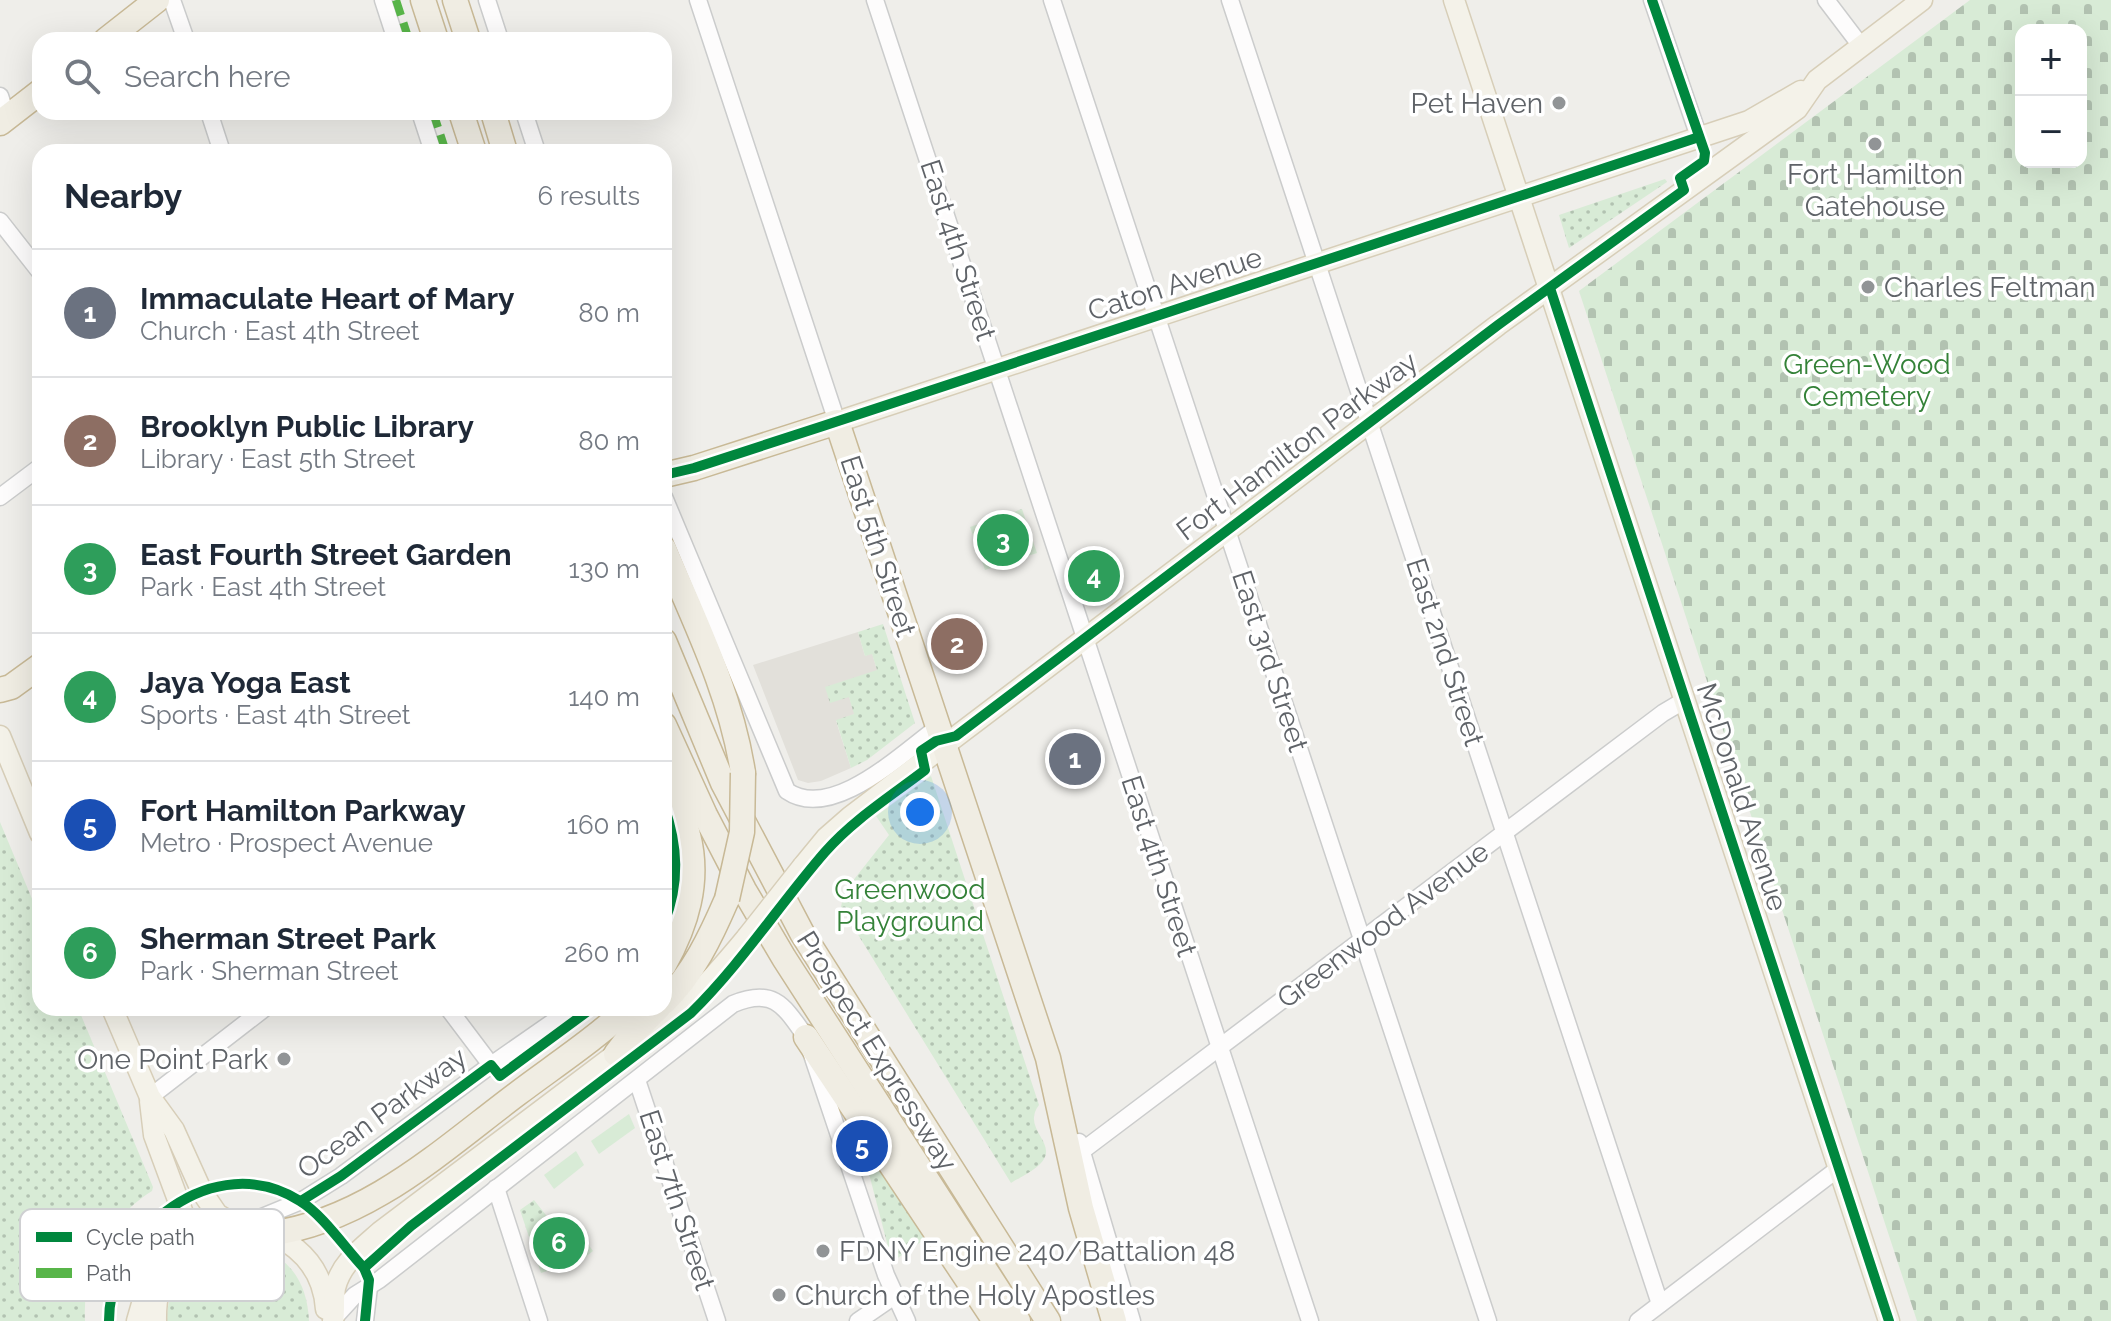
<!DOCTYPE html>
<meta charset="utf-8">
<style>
:root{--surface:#fff;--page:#f6f6f7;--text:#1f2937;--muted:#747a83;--line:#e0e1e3;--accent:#1a73e8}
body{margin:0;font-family:Raleway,sans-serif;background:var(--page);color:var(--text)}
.controls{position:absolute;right:24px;top:24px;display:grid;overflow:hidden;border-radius:16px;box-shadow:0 8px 32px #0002}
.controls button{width:72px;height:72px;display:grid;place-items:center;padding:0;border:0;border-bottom:2px solid var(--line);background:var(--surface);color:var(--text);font:40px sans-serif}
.you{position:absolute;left:920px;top:812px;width:28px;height:28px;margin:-20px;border:6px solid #fff;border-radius:50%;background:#1a73e8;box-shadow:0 0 0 12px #1a73e833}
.badge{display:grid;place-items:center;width:52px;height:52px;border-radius:50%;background:var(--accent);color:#fff;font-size:26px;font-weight:700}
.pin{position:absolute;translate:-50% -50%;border:4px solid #fff;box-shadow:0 2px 8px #0006}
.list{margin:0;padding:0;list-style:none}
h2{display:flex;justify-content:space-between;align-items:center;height:104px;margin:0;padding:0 32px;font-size:34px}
h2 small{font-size:26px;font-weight:400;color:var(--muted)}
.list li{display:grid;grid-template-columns:52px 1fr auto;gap:24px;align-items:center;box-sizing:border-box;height:128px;padding:0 32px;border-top:2px solid var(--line)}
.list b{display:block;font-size:30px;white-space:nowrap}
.list p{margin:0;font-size:26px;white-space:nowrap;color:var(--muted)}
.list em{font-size:26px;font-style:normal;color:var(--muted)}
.icon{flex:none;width:44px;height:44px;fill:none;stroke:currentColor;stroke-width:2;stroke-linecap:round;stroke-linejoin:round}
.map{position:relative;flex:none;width:2111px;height:1321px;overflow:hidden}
.search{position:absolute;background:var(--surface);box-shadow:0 8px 32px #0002;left:32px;top:32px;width:640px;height:88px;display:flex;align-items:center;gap:20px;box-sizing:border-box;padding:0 28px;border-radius:24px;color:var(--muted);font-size:30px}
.panel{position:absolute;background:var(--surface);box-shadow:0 8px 32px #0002;left:32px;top:144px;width:640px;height:872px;border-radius:24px}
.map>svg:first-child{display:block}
.education{fill:#e2e0da}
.green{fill:#d8ebd6}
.cemetery{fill:url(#cemetery-stones);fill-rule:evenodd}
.park{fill:url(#park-dots)}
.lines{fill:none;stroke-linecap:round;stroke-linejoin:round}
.minor-casing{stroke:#cbcccc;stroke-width:19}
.major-casing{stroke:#d7ceb8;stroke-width:23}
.highway-casing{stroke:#c8b996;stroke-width:27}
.minor{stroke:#fdfcfc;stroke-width:16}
.major{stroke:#f4f2e9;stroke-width:20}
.highway{stroke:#f0ede3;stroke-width:24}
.major-bridge-casing{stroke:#d7ceb8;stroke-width:23;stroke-linecap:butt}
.highway-bridge-casing{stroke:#c8b996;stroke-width:27;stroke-linecap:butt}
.major-bridge{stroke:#f4f2e9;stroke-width:20}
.highway-bridge{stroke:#f0ede3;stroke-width:24}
.quiet{stroke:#58b549;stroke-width:8;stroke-dasharray:16 8;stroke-linecap:butt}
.cycleway-casing{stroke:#fff;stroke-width:15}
.cycleway{stroke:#00873e;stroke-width:10}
.poi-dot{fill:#919496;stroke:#fff;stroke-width:3}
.labels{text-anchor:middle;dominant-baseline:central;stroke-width:7;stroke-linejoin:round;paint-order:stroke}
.poi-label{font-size:28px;fill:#5f6368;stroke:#fff;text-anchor:start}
.street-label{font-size:28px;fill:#5f6368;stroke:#fff}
.park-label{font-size:28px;fill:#348238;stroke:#fff}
.key{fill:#fff;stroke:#cfd0d2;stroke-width:2}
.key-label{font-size:22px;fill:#5f6368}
</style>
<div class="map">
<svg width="2111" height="1321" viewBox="0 0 2111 1321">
<defs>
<pattern id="cemetery-stones" width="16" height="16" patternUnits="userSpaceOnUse" patternTransform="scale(2)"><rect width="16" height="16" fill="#d8ebd6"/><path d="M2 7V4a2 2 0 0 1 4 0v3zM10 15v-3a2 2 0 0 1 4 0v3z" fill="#b2c2b1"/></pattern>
<pattern id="park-dots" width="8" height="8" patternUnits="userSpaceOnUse" patternTransform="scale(2)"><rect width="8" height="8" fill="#d8ebd6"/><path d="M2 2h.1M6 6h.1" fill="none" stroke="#b2c2b1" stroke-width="1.8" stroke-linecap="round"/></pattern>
</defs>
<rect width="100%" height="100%" fill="#efeeea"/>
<!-- education -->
<polygon class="education" points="858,632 865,656 872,653 877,670 849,697 855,714 836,721 851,768 821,781 808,783 798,780 753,665"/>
<!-- green -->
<g class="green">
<polygon points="629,1114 635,1128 599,1154 591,1141"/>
<polygon points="576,1151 584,1165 554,1189 544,1175"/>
</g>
<!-- cemetery -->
<path class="cemetery" d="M1970,0h141v1321h-194l-338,-1030zM2021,30h60v132h-60z"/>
<!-- park -->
<g class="park">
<polygon points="1665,179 1667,182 1569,248 1559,215"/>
<polygon points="1022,509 1037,553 985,570 970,527"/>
<polygon points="883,624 915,723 867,760 851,768 836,720 854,714 849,697 830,703 825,687 877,670 872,654 865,656 858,632"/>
<path d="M931,776l108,329c-19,25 23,39 0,60 -7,7 -19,12 -28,18l-170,-276 3,-15 45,-57 -13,-19z"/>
<path d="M0,822l40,96v90h38l75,179 -1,4c-44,27 -70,78 -67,130h-85z"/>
<polygon points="861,1143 925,1239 892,1262"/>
<polygon points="534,1200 561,1234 574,1225 593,1251 583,1259 541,1273 520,1210"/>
<path d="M235,1245c47,2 72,30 74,76h-142c0,-42 27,-70 68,-76z"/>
</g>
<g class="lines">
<!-- minor casing -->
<g class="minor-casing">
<g id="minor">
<polyline points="172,0 186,40"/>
<polyline points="383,0 396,40"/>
<polyline points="487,0 500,40"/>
<polyline points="698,0 837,422"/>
<polyline points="875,0 1310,1321"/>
<polyline points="1052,0 1488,1321"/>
<polyline points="1230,0 1660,1304"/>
<polyline points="1652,0 1699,137"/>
<polyline points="1826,0 1861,46"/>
<polyline points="0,96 7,118"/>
<polyline points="209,112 222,152"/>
<polyline points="420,112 433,152"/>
<polyline points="524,112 537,152"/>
<polyline points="0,221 40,272"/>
<polyline points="0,497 40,467"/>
<path d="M664,497l123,294c45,31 115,-38 150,-63"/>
<polyline points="664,850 667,869 664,895"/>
<polyline points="448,1008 491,1065"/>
<polyline points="637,1080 717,1321"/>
<polyline points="150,1097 265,1008"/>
<polyline points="1079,1142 1132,1321"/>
<polyline points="1082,1151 1663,713 1685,700"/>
<polyline points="496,1188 539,1321"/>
<polyline points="238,1227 301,1201 341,1176 491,1065 573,1008"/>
<path d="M334,1318l21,-23 24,-15 354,-276c41,-17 51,2 73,33l80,238 21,46"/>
<polyline points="365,1321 369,1287"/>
<polyline points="858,1321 896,1295"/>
<polyline points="1638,1321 1839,1168"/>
</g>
</g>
<!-- major casing -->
<g class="major-casing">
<g id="major">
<polyline points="1454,0 1889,1321"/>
<polyline points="837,422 1749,121 1801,91"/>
<polyline points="0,736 40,833"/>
<polyline points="803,866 826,838 850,817 1498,325 1797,109 1817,80 1922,0"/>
<polyline points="112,1008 150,1097 174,1130 202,1192 217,1214 238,1227"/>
<polyline points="150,1101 154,1135 184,1216 174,1255"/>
<polyline points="137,1321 148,1283"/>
<path d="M156,1321c-3,-126 163,-117 170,-12"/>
<path d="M333,1321c2,-11 0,-22 2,-33 6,-25 27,-40 45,-56l236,-178c54,-26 93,-71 131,-117"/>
</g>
</g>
<!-- highway casing -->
<g class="highway-casing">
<g id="highway">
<polyline points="423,0 436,40"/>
<polyline points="455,0 468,40"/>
<polyline points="106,40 157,0"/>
<polyline points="461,112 474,152"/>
<polyline points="493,112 505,152"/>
<polyline points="0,123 40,92"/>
<polyline points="664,475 694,468 837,422 1048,1058 1081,1208 1114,1321"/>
<path d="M664,549c31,73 67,145 79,224"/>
<polyline points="664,641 723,783 802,933 1048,1321"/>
<polyline points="0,690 11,687 40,666"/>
<polyline points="664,725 705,815 744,890 784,958 1018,1321"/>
<path d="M664,965c22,-40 36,-83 24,-130 -6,-26 -16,-51 -20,-77"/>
<path d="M664,1002c29,-28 47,-66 63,-103"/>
<polyline points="806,1037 995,1321"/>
<polyline points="616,1054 629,1037 658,1008"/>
<path d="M269,1234c98,-13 172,-83 248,-140 37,-28 77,-54 111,-86"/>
</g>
</g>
<!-- minor -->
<use href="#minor" class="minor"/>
<!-- major -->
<use href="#major" class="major"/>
<!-- highway -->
<use href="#highway" class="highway"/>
<!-- major-bridge casing -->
<g class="major-bridge-casing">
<polyline id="major-bridge" points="747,937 803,866"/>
</g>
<!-- highway-bridge casing -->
<g class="highway-bridge-casing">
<polyline id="highway-bridge" points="727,899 742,832 743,773"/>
</g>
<!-- major-bridge -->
<use href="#major-bridge" class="major-bridge"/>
<!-- highway-bridge -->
<use href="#highway-bridge" class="highway-bridge"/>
<!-- quiet -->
<g class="quiet">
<polyline points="396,0 409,40"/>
<polyline points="433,112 446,152"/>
</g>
<!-- cycleway casing -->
<g class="cycleway-casing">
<g id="cycleway">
<polyline points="1550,288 1889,1321"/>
<polyline points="664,475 694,468 823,426 1699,137"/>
<path d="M664,806c14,40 16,77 0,117"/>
<polyline points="301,1201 341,1176 491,1065 500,1076 592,1008"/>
<path d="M364,1268l47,-42 280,-213c50,-49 88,-108 134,-161 28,-32 66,-56 100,-82l-4,-19 15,-10 20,-5 542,-411 186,-135 -4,-12 24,-17 1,-8 -53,-153"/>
<path d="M109,1321c0,-91 106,-174 191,-120 23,14 45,47 64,67l5,12 -4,41"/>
</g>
</g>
<!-- cycleway -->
<use href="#cycleway" class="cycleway"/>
</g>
<!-- markers -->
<g class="poi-dot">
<circle cx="1559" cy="103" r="8"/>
<circle cx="1875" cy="144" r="8"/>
<circle cx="1868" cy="287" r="8"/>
<circle cx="284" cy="1059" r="8"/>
<circle cx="823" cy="1251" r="8"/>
<circle cx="779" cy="1295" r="8"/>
</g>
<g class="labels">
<!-- poi labels -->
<g class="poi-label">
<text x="1543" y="103" text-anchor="end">Pet Haven</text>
<text x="1875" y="174" text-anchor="middle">Fort Hamilton<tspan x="1875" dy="32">Gatehouse</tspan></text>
<text x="1884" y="287">Charles Feltman</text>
<text x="268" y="1059" text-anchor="end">One Point Park</text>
<text x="839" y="1251">FDNY Engine 240/Battalion 48</text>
<text x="795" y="1295">Church of the Holy Apostles</text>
</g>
<!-- street labels -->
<g class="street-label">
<text transform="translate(958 250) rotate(72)">East 4th Street</text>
<text transform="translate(1175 284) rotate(-18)">Caton Avenue</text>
<text transform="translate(1297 446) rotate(-37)">Fort Hamilton Parkway</text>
<text transform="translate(878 546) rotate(72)">East 5th Street</text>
<text transform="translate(1445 652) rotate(72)">East 2nd Street</text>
<text transform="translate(1270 661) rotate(72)">East 3rd Street</text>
<text transform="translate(1742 797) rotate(72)">McDonald Avenue</text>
<text transform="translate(1159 866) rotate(72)">East 4th Street</text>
<text transform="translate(1383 925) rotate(-37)">Greenwood Avenue</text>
<text transform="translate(877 1051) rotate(58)">Prospect Expressway</text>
<text transform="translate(382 1113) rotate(-36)">Ocean Parkway</text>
<text transform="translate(677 1200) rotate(72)">East 7th Street</text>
</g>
<!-- park labels -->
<g class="park-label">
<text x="1867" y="364">Green-Wood<tspan x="1867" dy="32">Cemetery</tspan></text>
<text x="910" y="889">Greenwood<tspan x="910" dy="32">Playground</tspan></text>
</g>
</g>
<!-- legend -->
<rect x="20" y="1209" width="264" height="92" rx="12" class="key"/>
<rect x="36" y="1232" width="36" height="10" fill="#00873e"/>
<rect x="36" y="1268" width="36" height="10" fill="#58b549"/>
<g class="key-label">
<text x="86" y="1245">Cycle path</text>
<text x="86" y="1281">Path</text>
</g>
</svg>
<div class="controls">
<button>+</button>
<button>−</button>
</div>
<div class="you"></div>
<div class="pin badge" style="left:1075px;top:759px;background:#6b7280">1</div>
<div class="pin badge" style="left:957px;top:644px;background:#8d6e63">2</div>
<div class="pin badge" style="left:1003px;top:540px;background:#2e9e5b">3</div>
<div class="pin badge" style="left:1094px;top:576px;background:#2e9e5b">4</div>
<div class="pin badge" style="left:862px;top:1146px;background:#1a4fb4">5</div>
<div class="pin badge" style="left:559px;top:1243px;background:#2e9e5b">6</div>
<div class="search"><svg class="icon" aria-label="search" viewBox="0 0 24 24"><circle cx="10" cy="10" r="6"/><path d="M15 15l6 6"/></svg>Search here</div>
<section class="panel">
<h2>Nearby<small>6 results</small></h2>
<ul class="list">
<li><span class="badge" style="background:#6b7280">1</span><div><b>Immaculate Heart of Mary</b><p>Church · East 4th Street</p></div><em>80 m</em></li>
<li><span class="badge" style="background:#8d6e63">2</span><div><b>Brooklyn Public Library</b><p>Library · East 5th Street</p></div><em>80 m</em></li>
<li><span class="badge" style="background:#2e9e5b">3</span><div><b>East Fourth Street Garden</b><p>Park · East 4th Street</p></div><em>130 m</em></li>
<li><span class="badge" style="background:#2e9e5b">4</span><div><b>Jaya Yoga East</b><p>Sports · East 4th Street</p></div><em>140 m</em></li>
<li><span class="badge" style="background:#1a4fb4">5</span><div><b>Fort Hamilton Parkway</b><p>Metro · Prospect Avenue</p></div><em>160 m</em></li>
<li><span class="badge" style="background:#2e9e5b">6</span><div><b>Sherman Street Park</b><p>Park · Sherman Street</p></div><em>260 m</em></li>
</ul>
</section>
</div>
